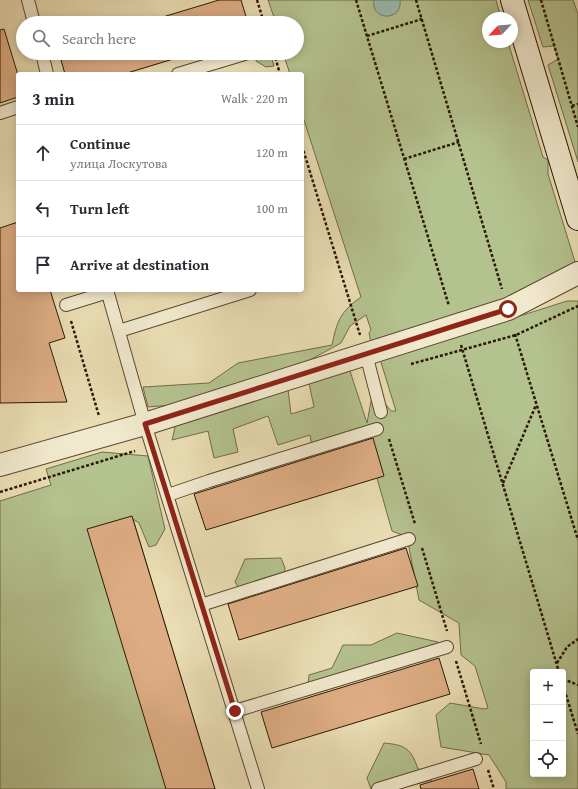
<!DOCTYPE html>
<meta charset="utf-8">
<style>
:root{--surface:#fff;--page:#f7f7f7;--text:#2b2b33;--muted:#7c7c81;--line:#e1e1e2}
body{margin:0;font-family:"Gentium Book Plus",serif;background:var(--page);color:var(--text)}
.controls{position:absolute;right:12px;bottom:12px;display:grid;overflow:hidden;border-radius:4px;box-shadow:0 2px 10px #0003}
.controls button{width:36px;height:36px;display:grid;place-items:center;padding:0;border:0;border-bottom:1px solid var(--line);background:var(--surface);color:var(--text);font:20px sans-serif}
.compass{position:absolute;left:482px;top:12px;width:36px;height:36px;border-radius:50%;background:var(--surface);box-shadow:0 2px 10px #0003;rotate:244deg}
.stop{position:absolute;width:12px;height:12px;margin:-9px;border:3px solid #8f2418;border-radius:50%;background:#fff}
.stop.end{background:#8f2418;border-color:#fff;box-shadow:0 1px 4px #0008}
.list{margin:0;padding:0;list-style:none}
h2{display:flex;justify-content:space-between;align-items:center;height:52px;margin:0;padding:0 16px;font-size:17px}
h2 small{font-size:13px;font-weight:400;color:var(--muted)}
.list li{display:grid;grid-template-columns:26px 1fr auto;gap:12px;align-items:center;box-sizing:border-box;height:56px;padding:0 16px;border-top:1px solid var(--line)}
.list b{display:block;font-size:15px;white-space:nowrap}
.list p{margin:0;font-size:13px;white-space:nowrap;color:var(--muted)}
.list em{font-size:13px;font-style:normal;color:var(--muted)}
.icon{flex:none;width:22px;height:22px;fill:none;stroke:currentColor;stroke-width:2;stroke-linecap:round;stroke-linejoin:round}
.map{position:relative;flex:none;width:578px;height:789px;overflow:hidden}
.search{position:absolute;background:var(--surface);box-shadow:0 2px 10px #0003;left:16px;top:16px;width:288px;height:44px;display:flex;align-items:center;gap:10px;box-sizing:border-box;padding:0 14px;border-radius:22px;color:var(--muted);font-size:15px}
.panel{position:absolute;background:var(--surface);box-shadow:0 2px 10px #0003;left:16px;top:72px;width:288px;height:220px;border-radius:4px}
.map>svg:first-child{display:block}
.green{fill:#b4c28e;stroke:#706d4a;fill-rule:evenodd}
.water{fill:#98bbae;stroke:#6c7a6a}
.building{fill:#dead84;stroke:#2b1805}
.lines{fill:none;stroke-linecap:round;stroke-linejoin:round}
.lane-casing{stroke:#5b4930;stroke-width:14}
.street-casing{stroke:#5b4930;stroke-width:24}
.secondary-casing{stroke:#2b1805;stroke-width:24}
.path{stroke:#2b1805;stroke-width:2.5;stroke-dasharray:3 2;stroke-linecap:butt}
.lane{stroke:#f1e9ce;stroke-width:12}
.street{stroke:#f1e9ce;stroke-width:22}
.secondary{stroke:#f1e9ce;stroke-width:22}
.route{stroke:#8f2418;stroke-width:5}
</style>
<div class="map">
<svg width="578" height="789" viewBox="0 0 578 789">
<rect width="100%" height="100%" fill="#eaddb3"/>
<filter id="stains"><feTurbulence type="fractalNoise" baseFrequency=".005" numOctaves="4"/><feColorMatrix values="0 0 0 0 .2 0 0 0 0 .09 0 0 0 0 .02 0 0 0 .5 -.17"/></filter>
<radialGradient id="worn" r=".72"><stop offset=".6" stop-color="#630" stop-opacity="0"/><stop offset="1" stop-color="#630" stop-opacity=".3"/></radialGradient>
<!-- green -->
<g class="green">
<path d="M268,0h228l5,18h-13v24h20l35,115 5,3v14l28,91 -87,57 34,-7 44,-14h11v488h-72v-7l-17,-27 -48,-8 -5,-32 14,-12 34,6 4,-1 -13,-42 -14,-11 -2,-32 -40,-23 -12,-63 -15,-6 -26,-92 -53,14 -3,-18 -32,10 -10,-29 -35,13 5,23 -24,6 -6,-27 -36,9 4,-17 54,-23 -82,7 -5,-20 66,-4 29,-20 94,-18c5,-24 8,-33 29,-48l-59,-183v-40h-12l-7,-21h14v-30h-21zM366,315l5,15 -2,3 2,10 9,16 16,52h-5l-8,-10h-12l-4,22 -17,-52 -41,12 5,24 -23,7 -5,-41 55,-30 9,-17zM533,672h30v102h-30z"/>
<polygon points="528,0 573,0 578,14 578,162 548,65 558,59 554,46 543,47"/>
<polygon points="255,53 270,53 274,66 266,67 256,61"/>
<polygon points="102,452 148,456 165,529 156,545 149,547 139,523 133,519 215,789 0,789 0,501 51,485 46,469"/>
<polygon points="281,558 285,568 284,583 264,578 261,590 243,595 235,582 245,559"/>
<polygon points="397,633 438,642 444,654 307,696 309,675 332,668 343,645 371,645"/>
<path d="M384,743c21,2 27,5 34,26l9,1 5,10 -34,9h-27l-4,-11z"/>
</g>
<!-- water -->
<path class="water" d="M374,0h26c3,22 -30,21 -26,0z"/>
<!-- building -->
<g class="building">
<polygon points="219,0 241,0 248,23 143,23"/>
<polygon points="4,29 18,75 18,97 0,103 0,30"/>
<polygon points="59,53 193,53 124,74 65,74"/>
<polygon points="18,222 18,290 50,290 65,338 49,343 67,402 0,403 0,228"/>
<polygon points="373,438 384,476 206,530 194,494"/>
<polygon points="132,516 215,789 166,789 87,529"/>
<polygon points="406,548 418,586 239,640 228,604"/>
<polygon points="439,658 450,694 272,748 261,712"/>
<polygon points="473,769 479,789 421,789 420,785"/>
</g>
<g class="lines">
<!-- lane casing -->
<g class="lane-casing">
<g id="lane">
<polyline points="28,0 34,23"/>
<polyline points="42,53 47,74"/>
<polyline points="178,74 248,53"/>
<polyline points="0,113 18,107"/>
<polyline points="107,290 145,424 258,789"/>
<polyline points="66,305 108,292"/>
<polyline points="119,331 250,290"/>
<polyline points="366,354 381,412"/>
<polyline points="168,495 209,481 377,429"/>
<polyline points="201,605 409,539"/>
<polyline points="235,711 447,647"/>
<polyline points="378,789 476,759"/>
</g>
</g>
<!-- street casing -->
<g class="street-casing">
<polyline id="street" points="0,465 145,424 508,309 578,273"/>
</g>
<!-- secondary casing -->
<g class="secondary-casing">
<polyline id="secondary" points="512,0 578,219"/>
</g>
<!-- path -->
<g class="path">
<polyline points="257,0 264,23"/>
<polyline points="356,0 449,306"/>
<polyline points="416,0 502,289"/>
<polyline points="541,0 578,127"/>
<polyline points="367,36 422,19"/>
<polyline points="274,53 280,74"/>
<polyline points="572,106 578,104"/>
<polyline points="302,146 360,335"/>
<polyline points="404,159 459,142"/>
<polyline points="71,321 99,416"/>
<polyline points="515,334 578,540"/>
<polyline points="461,345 559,672"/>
<polyline points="411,364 516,335 578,306"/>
<polyline points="389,439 415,524"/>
<polyline points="503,483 536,405"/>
<polyline points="0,492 135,451"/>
<polyline points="422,548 447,631"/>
<polyline points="456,661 481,744"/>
<polyline points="557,663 567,647 578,639"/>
<polyline points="563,679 578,685"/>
<polyline points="563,685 578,734"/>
<polyline points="488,770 494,789"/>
</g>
<!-- lane -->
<use href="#lane" class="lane"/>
<!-- street -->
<use href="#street" class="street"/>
<!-- secondary -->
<use href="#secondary" class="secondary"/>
</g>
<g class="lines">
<!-- route -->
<polyline class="route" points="235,711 145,424 508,309"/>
</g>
<rect width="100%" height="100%" filter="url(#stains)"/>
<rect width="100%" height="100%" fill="url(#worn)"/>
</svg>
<div class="controls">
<button>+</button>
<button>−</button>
<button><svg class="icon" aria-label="locate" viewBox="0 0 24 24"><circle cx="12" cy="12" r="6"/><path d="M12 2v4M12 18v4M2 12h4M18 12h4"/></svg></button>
</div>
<svg class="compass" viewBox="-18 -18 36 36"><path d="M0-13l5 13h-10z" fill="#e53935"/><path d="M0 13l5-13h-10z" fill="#7c7c81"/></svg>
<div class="stop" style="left:508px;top:309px"></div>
<div class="stop end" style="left:235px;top:711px"></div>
<div class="search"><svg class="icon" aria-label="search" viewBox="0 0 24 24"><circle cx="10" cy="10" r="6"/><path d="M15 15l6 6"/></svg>Search here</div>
<section class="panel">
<h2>3 min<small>Walk · 220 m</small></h2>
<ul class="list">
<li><svg class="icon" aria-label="ahead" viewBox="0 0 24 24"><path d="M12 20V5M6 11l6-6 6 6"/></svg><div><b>Continue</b><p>улица Лоскутова</p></div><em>120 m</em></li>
<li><svg class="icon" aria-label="left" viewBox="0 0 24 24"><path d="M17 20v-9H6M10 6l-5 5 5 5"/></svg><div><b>Turn left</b></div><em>100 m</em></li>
<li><svg class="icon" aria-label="arrive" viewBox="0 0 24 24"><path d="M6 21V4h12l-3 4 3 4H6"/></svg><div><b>Arrive at destination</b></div></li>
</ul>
</section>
</div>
